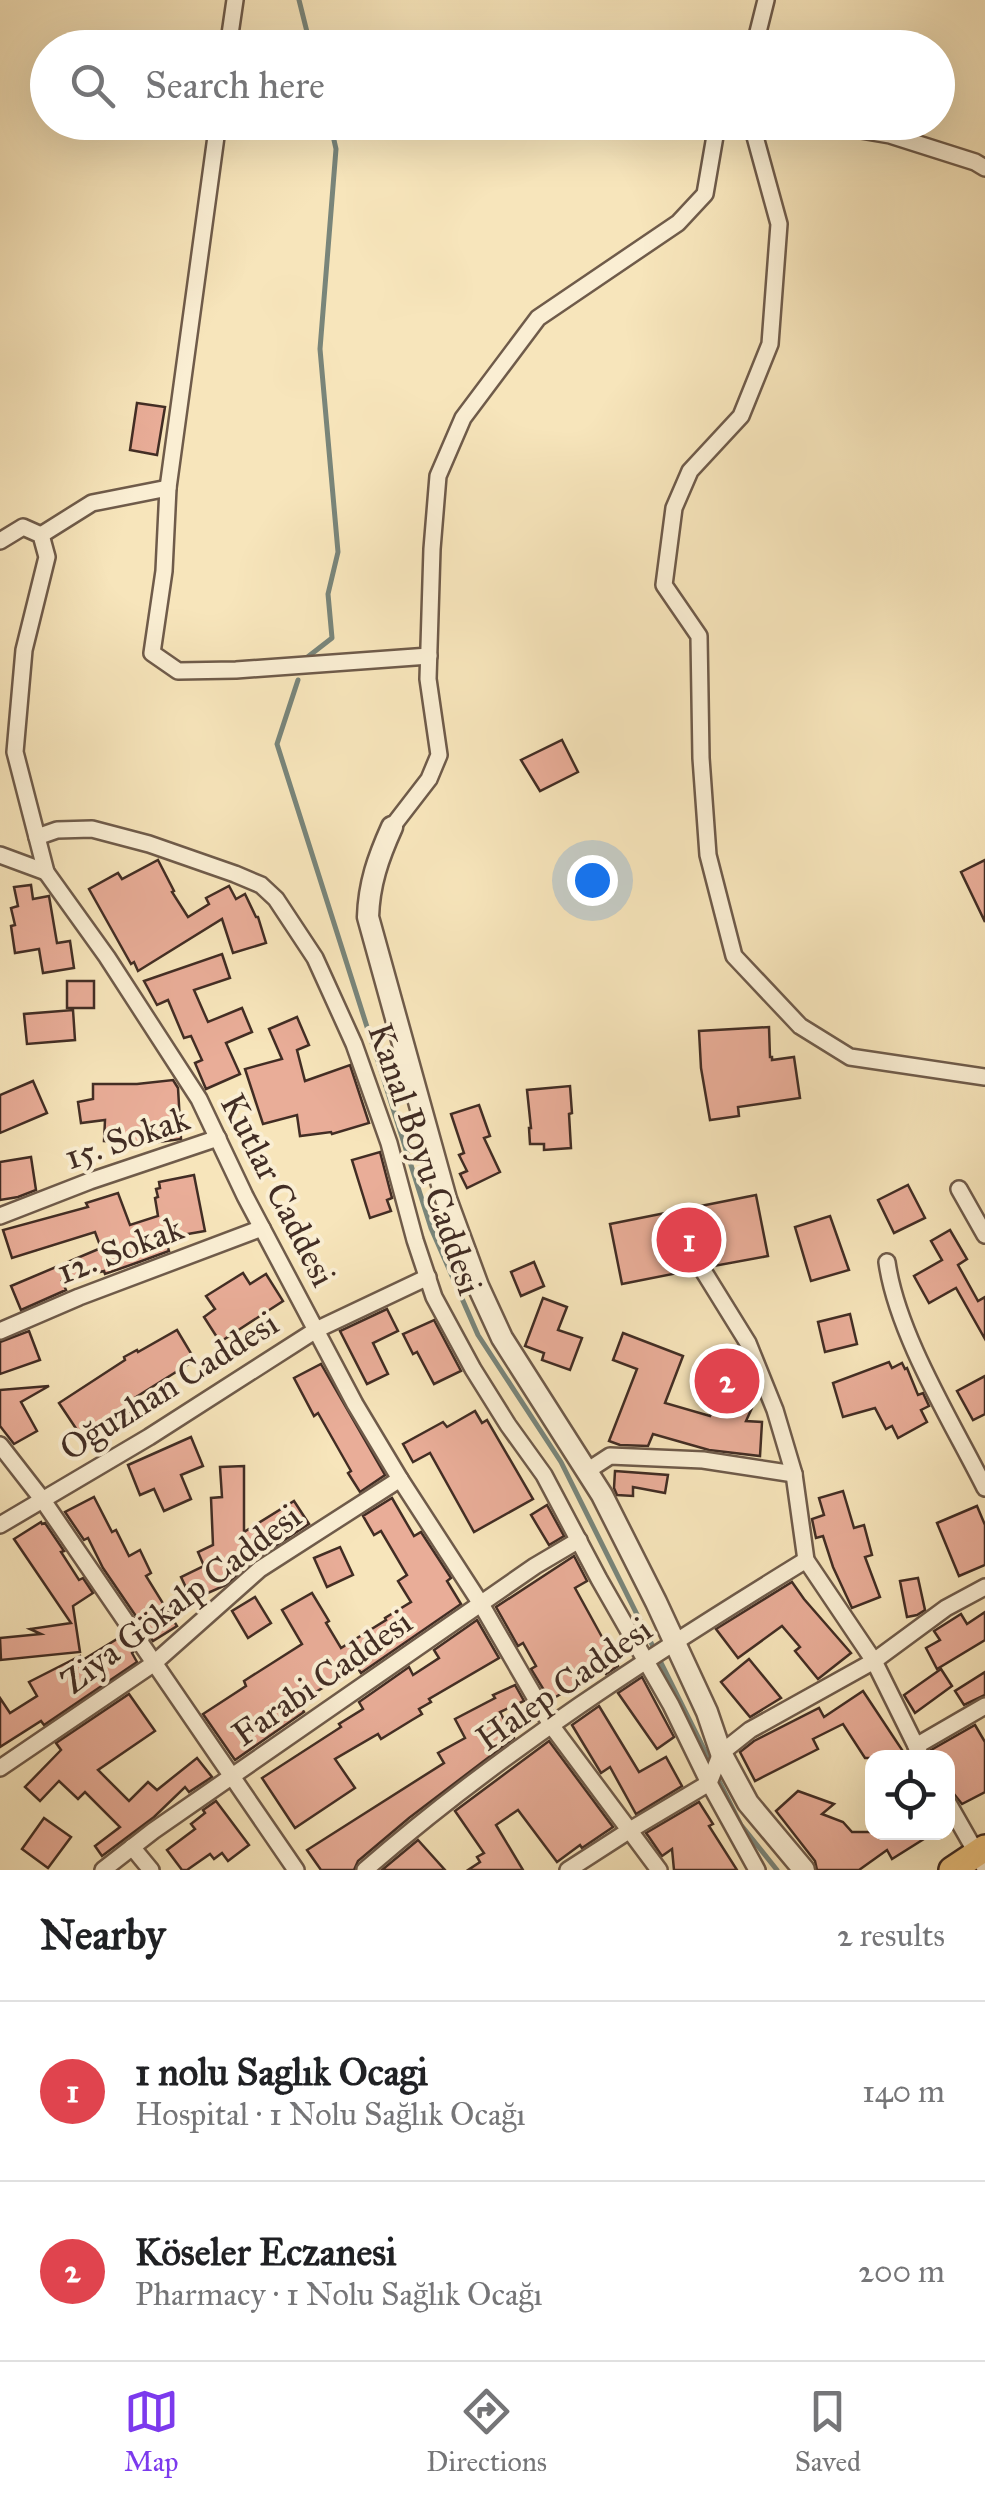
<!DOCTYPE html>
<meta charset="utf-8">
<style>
:root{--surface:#fff;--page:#f2f2f2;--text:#202124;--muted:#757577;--line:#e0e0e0;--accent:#7c3aed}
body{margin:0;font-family:"IM FELL Great Primer",serif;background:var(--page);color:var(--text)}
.controls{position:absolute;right:30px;bottom:30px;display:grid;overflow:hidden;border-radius:20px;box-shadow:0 10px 40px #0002}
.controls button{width:90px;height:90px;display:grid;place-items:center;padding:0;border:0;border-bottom:2px solid var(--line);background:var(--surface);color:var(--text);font:50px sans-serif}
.you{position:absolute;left:592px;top:880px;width:35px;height:35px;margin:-25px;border:8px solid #fff;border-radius:50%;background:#1a73e8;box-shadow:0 0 0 15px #1a73e833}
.badge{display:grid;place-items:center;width:65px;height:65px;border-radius:50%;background:var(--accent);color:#fff;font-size:32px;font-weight:700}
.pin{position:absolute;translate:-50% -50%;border:5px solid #fff;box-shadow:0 2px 10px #0006}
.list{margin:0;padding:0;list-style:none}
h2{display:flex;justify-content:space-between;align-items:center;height:130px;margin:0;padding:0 40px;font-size:42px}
h2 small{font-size:32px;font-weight:400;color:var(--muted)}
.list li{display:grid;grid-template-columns:65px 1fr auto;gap:30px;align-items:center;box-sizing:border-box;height:180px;padding:0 40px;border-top:2px solid var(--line)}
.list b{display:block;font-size:38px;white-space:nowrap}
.list p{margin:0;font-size:32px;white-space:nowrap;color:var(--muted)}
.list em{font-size:32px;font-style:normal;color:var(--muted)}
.icon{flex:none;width:55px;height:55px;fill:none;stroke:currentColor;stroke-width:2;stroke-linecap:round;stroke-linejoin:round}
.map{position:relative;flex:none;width:985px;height:1870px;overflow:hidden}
.search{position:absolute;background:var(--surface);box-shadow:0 10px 40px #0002;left:30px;right:30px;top:30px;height:110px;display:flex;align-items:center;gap:25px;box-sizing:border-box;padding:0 35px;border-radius:55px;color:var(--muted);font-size:38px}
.sheet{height:490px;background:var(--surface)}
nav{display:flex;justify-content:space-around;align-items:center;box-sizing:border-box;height:140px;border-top:2px solid var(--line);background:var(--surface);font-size:28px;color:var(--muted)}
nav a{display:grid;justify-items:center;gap:5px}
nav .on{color:var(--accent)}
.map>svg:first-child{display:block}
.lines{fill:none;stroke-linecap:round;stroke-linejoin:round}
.stream{stroke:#79857a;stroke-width:5}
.building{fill:#e9ad98;stroke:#422d24;stroke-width:2.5}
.minor-casing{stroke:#6f5b4a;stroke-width:20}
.tertiary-casing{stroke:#6f5b4a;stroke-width:25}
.trunk-casing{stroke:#422d24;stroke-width:30}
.minor{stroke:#faeed3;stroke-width:15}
.tertiary{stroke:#faeed3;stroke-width:20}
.trunk{stroke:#ecc27e;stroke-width:25}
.labels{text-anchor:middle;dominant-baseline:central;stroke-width:8;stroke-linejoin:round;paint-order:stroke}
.street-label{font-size:35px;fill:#422d24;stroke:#faeed3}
</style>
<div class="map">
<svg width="985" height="1870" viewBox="0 0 985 1870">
<rect width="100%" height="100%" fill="#f7e5bb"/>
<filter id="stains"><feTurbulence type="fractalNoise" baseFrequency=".002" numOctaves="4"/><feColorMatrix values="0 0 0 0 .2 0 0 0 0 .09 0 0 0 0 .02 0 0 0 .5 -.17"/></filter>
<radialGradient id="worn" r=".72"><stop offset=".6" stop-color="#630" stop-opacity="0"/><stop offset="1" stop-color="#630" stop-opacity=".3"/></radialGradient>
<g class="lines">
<!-- stream -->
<g class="stream">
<polyline points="299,0 311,48"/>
<polyline points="305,659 332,638 328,594 338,552 320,349 336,149 330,122"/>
<polyline points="298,680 277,744 431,1228 478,1335 561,1462 712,1765"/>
<polyline points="716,1775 741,1825 777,1870"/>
</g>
</g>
<!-- building -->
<g class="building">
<polygon points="137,403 165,407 157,455 130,450"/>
<polygon points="562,740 578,772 540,791 521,760"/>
<polygon points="158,860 174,891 172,892 188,917 209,904 206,898 229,886 236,899 245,894 256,917 258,917 266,943 233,953 222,919 138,971 134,962 131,964 89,889 118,873 122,879"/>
<polygon points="985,860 985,922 961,872"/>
<polygon points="31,885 33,899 49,896 57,943 70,941 74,968 43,973 39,949 15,953 11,926 15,925 11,908 18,906 14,887"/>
<polygon points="222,954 230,978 194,990 208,1022 242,1008 252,1032 226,1043 240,1074 206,1089 195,1063 202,1060 191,1036 184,1038 168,1000 157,1005 144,981"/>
<rect x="67" y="981" width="27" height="27"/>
<polygon points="73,1010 75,1040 27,1044 24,1014"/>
<polygon points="297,1017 309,1045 297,1050 305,1081 350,1065 369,1123 332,1134 331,1132 300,1136 297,1115 263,1124 245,1069 282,1059 269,1029"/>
<polygon points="769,1027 770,1057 772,1057 772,1060 794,1057 800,1098 738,1107 739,1116 710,1120 701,1068 699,1031"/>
<polygon points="173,1080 178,1088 181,1139 151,1143 104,1141 105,1120 81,1123 78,1102 93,1099 93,1084 137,1084"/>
<polygon points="33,1081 47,1113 0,1133 0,1095"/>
<polygon points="570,1086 572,1113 569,1114 571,1148 544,1150 544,1144 530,1144 529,1128 531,1128 527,1090"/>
<polygon points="479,1105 490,1136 484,1138 500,1172 467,1188 460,1174 467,1171 459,1155 464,1153 451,1114"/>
<polygon points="380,1152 392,1198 387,1200 391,1211 370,1218 352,1160"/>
<polygon points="31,1157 36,1190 18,1197 0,1200 0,1162"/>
<polygon points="194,1175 205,1231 165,1238 169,1251 139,1262 105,1274 104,1271 62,1281 66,1290 21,1310 11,1286 101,1248 95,1232 12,1258 3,1230 88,1207 86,1203 118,1193 130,1225 158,1216 155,1198 158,1197 156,1189 160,1188 159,1182"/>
<polygon points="908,1185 925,1218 894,1233 878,1200"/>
<polygon points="756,1195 768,1256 714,1266 708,1262 703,1261 697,1263 693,1270 622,1284 610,1224"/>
<polygon points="830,1216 849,1270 811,1281 795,1227"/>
<polygon points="950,1230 967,1259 958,1265 978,1301 985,1297 985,1339 956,1288 929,1303 914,1276 942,1260 931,1241"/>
<polygon points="534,1262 544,1286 521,1296 511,1272"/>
<polygon points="243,1273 250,1284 266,1274 283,1301 220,1342 204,1317 215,1309 206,1296"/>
<polygon points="543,1298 567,1307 558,1330 582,1338 570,1370 542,1360 544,1353 525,1346"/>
<polygon points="387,1309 398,1331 373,1343 388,1374 367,1384 340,1331"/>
<polygon points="850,1314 857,1344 825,1352 818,1322"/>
<polygon points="434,1320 461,1371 434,1384 417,1352 413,1354 403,1334"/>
<polygon points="177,1330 195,1360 136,1397 141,1404 85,1442 59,1403 125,1360 124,1357 137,1350 138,1352"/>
<polygon points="29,1331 40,1360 0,1374 0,1342"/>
<polygon points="623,1333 683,1356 665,1403 710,1416 732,1370 751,1380 748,1385 752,1389 750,1394 756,1399 746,1421 762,1422 760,1456 709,1450 653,1434 648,1446 620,1445 609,1441 637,1369 613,1360"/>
<polygon points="889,1362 892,1368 902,1363 905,1369 907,1368 918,1395 923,1393 929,1406 921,1410 927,1422 898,1438 892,1426 886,1429 875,1408 843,1417 833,1383"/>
<polygon points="321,1364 385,1475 360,1492 348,1473 351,1471 318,1413 314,1416 294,1378"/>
<polygon points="985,1376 985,1414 973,1420 957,1391"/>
<polygon points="49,1386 21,1402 37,1431 14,1444 0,1426 0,1390"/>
<polygon points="475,1411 482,1423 487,1420 533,1499 474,1532 430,1453 413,1462 403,1444 443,1422 447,1427"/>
<polygon points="191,1437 203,1466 181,1475 191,1499 164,1511 154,1489 140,1495 128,1465"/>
<polygon points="244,1466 244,1532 294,1501 309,1524 254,1560 226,1585 192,1600 181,1577 204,1566 198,1552 213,1545 211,1498 222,1497 220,1467"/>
<polygon points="615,1471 668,1475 665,1493 633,1487 633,1496 617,1495 614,1488"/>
<polygon points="843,1491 854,1528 864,1525 872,1555 865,1557 880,1597 852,1608 833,1567 823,1536 816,1538 812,1519 824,1515 819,1498"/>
<polygon points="94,1497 112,1532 116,1530 129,1556 140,1550 151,1573 146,1576 177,1626 153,1641 103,1568 88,1538 84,1540 65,1512"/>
<polygon points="392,1498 414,1536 421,1532 451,1578 447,1581 461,1604 361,1673 357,1667 298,1703 304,1712 235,1760 203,1714 246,1686 244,1681 302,1644 282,1610 312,1593 329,1621 326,1623 341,1648 386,1620 385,1618 411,1602 398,1581 407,1575 381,1531 374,1535 363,1516"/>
<polygon points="547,1505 564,1536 549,1545 531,1515"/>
<polygon points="977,1506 985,1525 985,1565 959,1576 937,1523"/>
<polygon points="41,1522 42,1524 45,1523 64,1551 61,1552 79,1580 83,1578 93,1593 73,1606 80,1652 1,1660 0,1638 41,1634 30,1629 71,1623 14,1539"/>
<polygon points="340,1547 353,1575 327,1587 314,1558"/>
<polygon points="574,1556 587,1581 575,1588 618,1666 606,1674 596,1661 579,1673 584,1681 550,1700 531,1669 536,1666 523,1643 518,1646 496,1607"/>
<polygon points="918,1578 925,1610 917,1615 907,1617 900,1581"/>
<polygon points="792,1582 804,1599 851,1653 818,1679 795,1651 800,1647 782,1626 738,1658 716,1629"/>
<polygon points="255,1597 271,1623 248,1638 232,1611"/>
<polygon points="985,1612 985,1640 937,1669 926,1648 940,1640 934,1631 961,1614 967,1624"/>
<polygon points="477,1620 499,1658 429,1699 431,1702 419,1709 422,1714 412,1720 381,1739 378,1734 335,1759 355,1788 295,1828 262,1778 341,1727 339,1724 363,1709 359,1702 409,1667 413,1675 439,1658 434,1650"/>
<polygon points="122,1636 133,1652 132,1653 137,1662 44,1725 41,1721 0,1747 0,1698 10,1713 37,1696 29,1682 80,1656 81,1661"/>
<polygon points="749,1659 781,1698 750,1717 721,1682"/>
<polygon points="941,1669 952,1686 915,1713 904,1695"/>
<polygon points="985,1672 985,1695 964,1705 955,1691"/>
<polygon points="642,1677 674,1737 657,1749 618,1693"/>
<polygon points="515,1685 524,1701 500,1712 514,1738 409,1818 358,1861 354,1870 321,1870 307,1850 444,1763 438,1753 465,1738 455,1719 495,1698 493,1695"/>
<polygon points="863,1691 906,1756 908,1755 909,1758 865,1758 843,1724 813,1739 818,1749 755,1781 740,1752 754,1741 819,1708 824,1717"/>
<polygon points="129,1694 155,1731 98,1770 129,1801 148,1782 157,1790 197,1758 212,1777 189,1792 185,1787 154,1817 102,1856 95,1846 120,1827 85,1792 78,1799 59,1781 40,1801 25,1787 61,1750 56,1743"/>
<polygon points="599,1706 639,1772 666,1757 682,1786 636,1814 610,1767 601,1773 572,1725"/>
<polygon points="975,1725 985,1742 985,1792 962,1804 954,1794 948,1792 948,1758 933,1758 931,1750"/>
<polygon points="549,1741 613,1827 582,1848 580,1845 557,1862 518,1810 496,1825 523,1870 468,1870 480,1862 477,1857 484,1853 455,1811"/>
<polygon points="798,1791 834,1804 822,1814 843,1822 852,1832 935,1832 892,1859 887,1850 859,1870 817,1870 815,1861 776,1811"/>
<polygon points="216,1801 249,1845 228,1861 222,1853 214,1859 210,1854 187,1870 182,1870 167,1850 195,1829 191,1824 205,1813 203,1810"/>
<polygon points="699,1802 713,1824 709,1826 737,1870 674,1870 672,1849 662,1856 649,1837 646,1833"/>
<polygon points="44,1818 71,1837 48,1868 22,1849"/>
<polygon points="418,1840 445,1870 382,1870"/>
</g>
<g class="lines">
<!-- minor casing -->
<g class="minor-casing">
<g id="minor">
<polyline points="228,48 235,0"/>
<polyline points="754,48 766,0"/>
<polyline points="751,122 779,224 770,344 741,416 690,471 674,508 664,585 699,636 701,758 708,855 734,956 800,1026 850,1057 985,1077"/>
<polyline points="839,122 849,128 890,135 975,162 985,168"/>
<polyline points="168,488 218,122"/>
<polyline points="41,535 92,503 168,488 164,571 152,653 178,671 236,670 429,656"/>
<polyline points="0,541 23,527 41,535 47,557 24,650 15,752 46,872 107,957 199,1099 245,1196 355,1404 400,1479 481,1604 551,1725 659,1870"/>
<polyline points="392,827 429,779 439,755 428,679 432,549 438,476 463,418 538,318 678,223 705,194 715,136 721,122"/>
<polyline points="37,837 57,830 92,829 149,844 235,874 261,885 276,899 315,958 354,1044 389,1143 415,1240 434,1297 473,1369 508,1425 544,1475 599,1579 671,1705 709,1783 757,1870"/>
<polyline points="0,855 46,872"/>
<polyline points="959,1189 985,1235"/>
<polyline points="0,1216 90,1181 218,1138"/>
<path d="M887,1262c10,72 65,160 98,226"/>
<polyline points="704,1272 748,1343 775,1410 794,1474 806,1560 874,1661 922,1758"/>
<polyline points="0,1331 79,1297 262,1228"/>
<polyline points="0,1445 42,1499 296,1870"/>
<polyline points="587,1471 610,1456 703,1460 794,1474"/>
<polyline points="0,1525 149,1437 316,1330 428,1277"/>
<polyline points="916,1746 985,1706"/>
<polyline points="0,1768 153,1664 260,1569 400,1479"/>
<polyline points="948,1803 985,1868"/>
<polyline points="132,1847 151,1870"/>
<polyline points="103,1870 153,1831 535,1566 579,1540"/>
<path d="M365,1870c135,-118 288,-216 441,-310"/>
<polyline points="568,1870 630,1830 709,1783 721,1753 750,1730 874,1661 946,1608 985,1587"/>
</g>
</g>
<!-- tertiary casing -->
<g class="tertiary-casing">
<path id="tertiary" d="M392,827c-14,31 -23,57 -24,90l78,282 32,87 24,52 100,157 54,107 51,110 14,41 27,50 56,67"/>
</g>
<!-- trunk casing -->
<g class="trunk-casing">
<polyline id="trunk" points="952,1870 985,1848"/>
</g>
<!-- minor -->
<use href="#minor" class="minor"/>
<!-- tertiary -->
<use href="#tertiary" class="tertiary"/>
<!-- trunk -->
<use href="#trunk" class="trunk"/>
</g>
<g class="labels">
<!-- street labels -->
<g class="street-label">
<text transform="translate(127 1138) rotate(-19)">15. Sokak</text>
<text transform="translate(425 1159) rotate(71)">Kanal Boyu Caddesi</text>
<text transform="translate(278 1190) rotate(63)">Kutlar Caddesi</text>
<text transform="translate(120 1250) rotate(-21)">12. Sokak</text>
<text transform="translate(169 1386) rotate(-32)">Oğuzhan Caddesi</text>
<text transform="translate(181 1599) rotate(-37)">Ziya Gökalp Caddesi</text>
<text transform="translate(322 1678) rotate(-35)">Farabi Caddesi</text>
<text transform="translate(564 1684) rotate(-35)">Halep Caddesi</text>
</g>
</g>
<rect width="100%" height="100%" filter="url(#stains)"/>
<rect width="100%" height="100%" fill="url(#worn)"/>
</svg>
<div class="controls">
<button><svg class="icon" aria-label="locate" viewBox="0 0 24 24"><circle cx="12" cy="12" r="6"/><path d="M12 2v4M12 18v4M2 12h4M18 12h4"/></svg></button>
</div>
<div class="you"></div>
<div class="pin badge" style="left:689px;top:1240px;background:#e0444e">1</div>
<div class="pin badge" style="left:727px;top:1381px;background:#e0444e">2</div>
<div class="search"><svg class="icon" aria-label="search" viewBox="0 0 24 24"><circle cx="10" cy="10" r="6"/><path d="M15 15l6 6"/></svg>Search here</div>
</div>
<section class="sheet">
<h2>Nearby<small>2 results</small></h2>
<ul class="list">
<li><span class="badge" style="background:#e0444e">1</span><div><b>1 nolu Saglık Ocagi</b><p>Hospital · 1 Nolu Sağlık Ocağı</p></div><em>140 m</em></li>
<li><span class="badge" style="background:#e0444e">2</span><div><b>Köseler Eczanesi</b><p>Pharmacy · 1 Nolu Sağlık Ocağı</p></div><em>200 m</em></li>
</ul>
</section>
<nav>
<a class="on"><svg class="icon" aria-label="map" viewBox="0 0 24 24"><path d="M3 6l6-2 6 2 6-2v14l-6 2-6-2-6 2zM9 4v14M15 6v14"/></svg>Map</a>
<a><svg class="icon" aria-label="directions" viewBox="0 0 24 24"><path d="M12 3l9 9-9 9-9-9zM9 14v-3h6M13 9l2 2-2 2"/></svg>Directions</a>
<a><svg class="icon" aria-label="saved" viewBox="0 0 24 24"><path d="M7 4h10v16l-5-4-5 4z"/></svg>Saved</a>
</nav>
